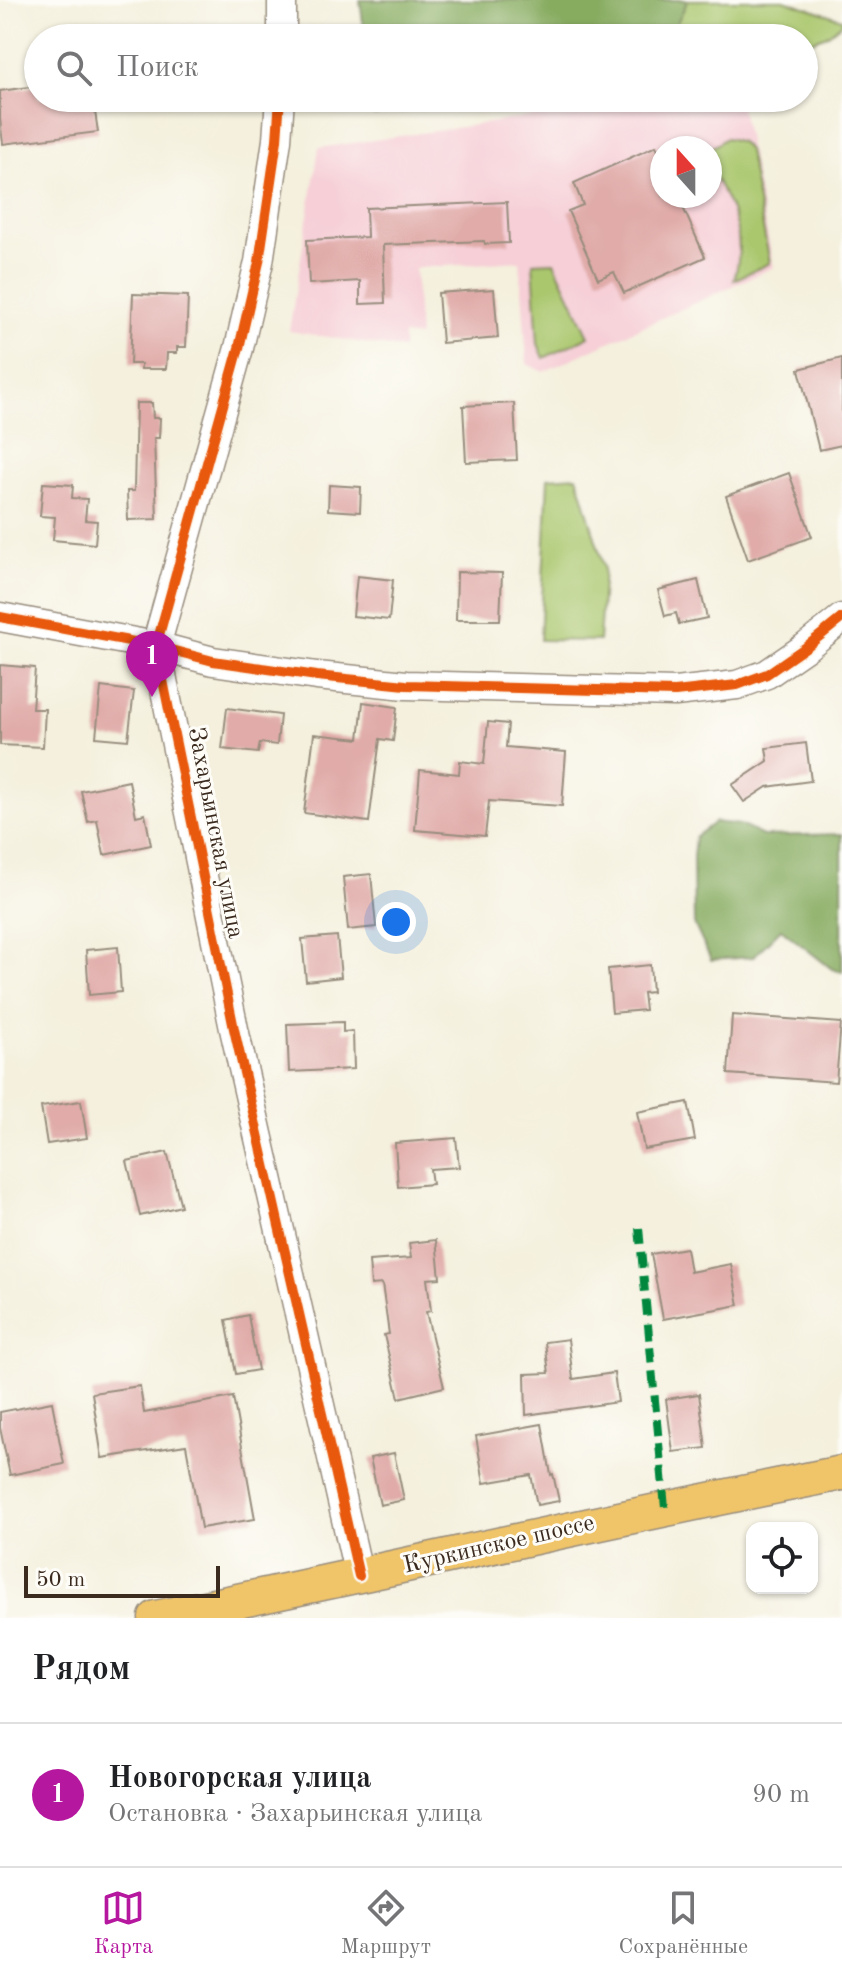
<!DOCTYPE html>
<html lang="ru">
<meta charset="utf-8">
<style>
:root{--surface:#fff;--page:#f6f6f6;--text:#202124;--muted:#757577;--line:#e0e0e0;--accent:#b5179e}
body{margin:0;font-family:"Old Standard TT",serif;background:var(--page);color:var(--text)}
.controls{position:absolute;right:24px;bottom:24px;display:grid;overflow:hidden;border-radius:16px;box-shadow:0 2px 6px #0004}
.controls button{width:72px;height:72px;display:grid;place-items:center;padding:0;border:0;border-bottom:2px solid var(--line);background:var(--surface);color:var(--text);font:40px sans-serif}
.compass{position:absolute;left:650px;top:136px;width:72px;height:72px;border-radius:50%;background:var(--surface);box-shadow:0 2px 6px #0004;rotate:339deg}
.scale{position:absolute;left:24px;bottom:20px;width:196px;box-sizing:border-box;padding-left:8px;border:4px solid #3b2a1e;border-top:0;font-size:22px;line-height:28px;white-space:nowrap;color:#3b2a1e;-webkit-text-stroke:6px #fdfcf7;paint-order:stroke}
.you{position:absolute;left:396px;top:922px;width:28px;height:28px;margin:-20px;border:6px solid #fff;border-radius:50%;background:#1a73e8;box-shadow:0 0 0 12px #1a73e833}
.badge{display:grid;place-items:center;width:52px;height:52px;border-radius:50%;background:var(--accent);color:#fff;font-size:26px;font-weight:700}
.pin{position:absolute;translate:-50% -66px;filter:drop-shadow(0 2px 4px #0008)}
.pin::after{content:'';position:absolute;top:42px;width:28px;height:24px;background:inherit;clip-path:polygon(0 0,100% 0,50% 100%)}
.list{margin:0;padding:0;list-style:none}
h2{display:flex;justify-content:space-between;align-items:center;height:104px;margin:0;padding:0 32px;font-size:34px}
h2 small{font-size:26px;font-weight:400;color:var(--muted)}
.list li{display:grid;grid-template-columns:52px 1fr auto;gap:24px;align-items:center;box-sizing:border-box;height:144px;padding:0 32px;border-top:2px solid var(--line)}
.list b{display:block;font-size:30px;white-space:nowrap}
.list p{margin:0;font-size:26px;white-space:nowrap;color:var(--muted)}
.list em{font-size:26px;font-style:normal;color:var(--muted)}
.icon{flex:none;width:44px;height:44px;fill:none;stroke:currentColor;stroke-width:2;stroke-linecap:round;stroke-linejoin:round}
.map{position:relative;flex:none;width:842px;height:1618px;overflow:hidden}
.search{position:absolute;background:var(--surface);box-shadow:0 2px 6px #0004;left:24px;right:24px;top:24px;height:88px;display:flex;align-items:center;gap:20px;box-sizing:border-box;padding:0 28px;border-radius:44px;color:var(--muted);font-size:30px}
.sheet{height:248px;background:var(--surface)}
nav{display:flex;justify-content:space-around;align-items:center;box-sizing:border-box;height:112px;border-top:2px solid var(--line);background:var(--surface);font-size:22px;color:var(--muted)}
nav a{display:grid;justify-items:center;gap:4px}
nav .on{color:var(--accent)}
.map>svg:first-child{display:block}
.built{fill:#f6cfd7;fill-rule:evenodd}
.green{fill:#aac76e;stroke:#727846;stroke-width:2}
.forest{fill:#87ac61;stroke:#616b40;stroke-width:2}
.building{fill:#e0aba9}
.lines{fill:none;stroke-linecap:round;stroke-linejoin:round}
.minor-casing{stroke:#988d7e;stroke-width:31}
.major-casing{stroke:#988d7e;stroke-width:37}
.minor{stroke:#fff;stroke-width:28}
.major{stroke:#f0c469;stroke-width:34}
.quiet{stroke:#00873e;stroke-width:8;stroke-dasharray:16 8;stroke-linecap:butt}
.cycleway-casing{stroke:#fdfcf7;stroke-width:15}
.cycleway{stroke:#e8590c;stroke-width:10}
.labels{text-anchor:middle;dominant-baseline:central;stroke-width:6;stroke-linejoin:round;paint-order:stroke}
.street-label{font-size:24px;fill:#3b2a1e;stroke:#fdfcf7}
</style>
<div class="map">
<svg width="842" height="1618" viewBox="0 0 842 1618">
<rect width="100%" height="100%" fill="#fdfcf7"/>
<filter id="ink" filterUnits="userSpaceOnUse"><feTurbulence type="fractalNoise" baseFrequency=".0125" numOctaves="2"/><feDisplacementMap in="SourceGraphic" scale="16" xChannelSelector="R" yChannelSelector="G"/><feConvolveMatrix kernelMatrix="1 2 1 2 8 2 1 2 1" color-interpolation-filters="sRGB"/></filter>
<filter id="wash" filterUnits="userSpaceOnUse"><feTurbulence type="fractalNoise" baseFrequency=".006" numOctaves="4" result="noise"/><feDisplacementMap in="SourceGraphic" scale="32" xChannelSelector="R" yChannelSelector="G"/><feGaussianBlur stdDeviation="1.8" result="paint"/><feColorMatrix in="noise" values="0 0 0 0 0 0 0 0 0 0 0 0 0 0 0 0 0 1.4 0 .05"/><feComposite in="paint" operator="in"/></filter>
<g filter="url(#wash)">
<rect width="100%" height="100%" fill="#f4f0dd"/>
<!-- built -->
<path class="built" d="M657,98h82l35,169 -231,105 -16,-8 -7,-103 -105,7 4,69 -16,-2v14l-114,-18 30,-183zM662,148h48v48h-48z"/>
<!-- green -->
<g class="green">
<polygon points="688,0 784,0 842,19 842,23 827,35 804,44 804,38 675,38 677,22"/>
<path d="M726,138c10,2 16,3 22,12l22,113 -36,17c9,-31 5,-57 -10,-85 -10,-20 -16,-23 -13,-47z"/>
<polygon points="554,262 589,336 544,358 538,344 533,263"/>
<polygon points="577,476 604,568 599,641 540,640 548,478"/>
</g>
<!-- forest -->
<g class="forest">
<polygon points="360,0 688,0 677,22 675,38 365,38"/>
<polygon points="372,98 508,98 374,115"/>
<polygon points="715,822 740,825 763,836 842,834 842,972 832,969 781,929 753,957 711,960 694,924 693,857 695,837"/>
</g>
<g id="blocks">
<!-- building -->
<g class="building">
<polygon points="38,86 38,98 93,98 98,132 3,144 0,119 0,91"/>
<polygon points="656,146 662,159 662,196 678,196 705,257 624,293 614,272 598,279 568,211 583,205 574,183"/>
<polygon points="507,202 509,243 485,244 484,241 383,245 385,303 360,304 360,281 309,284 307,240 367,237 366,208"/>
<polygon points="494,289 498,338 442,343 438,293"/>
<polygon points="133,294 188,296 186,347 177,347 177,353 167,353 166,369 141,369 141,364 130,364"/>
<polygon points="842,358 842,445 819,450 799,369"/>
<polygon points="136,403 152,403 153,418 160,418 159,438 154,438 157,519 128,520 127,491 134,491"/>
<polygon points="514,403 517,460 466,462 463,406"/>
<polygon points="789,473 812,537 748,560 726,496"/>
<polygon points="43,483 73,485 72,498 87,499 85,520 97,521 95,544 53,540 55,517 40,516"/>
<polygon points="329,485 361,487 360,512 328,510"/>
<polygon points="457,572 502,573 500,620 456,620"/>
<polygon points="357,576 393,580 389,620 353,616"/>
<polygon points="698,580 707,618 679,624 676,613 665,616 658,590"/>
<polygon points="0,665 35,668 32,709 45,709 43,747 0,745"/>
<polygon points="101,687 134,691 128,740 96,737"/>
<polygon points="363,702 397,707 393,741 380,739 369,822 304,813 314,734 359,739"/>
<polygon points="227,708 280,715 277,745 260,743 258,753 222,749"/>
<polygon points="488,722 508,724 506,747 566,752 562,806 489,801 485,836 415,830 420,770 459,774 460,761 484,764"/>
<polygon points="806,743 811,781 767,787 744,802 732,785 768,761 766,748"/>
<polygon points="129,781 136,816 145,814 151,845 104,855 97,820 88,822 81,791"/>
<polygon points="371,874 376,927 348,930 343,877"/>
<polygon points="337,936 341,977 306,981 302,939"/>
<polygon points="118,947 121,992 89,995 86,950"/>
<polygon points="650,965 652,992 643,993 645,1010 612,1013 608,969"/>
<polygon points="732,1015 841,1023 836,1082 728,1074"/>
<polygon points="343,1022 343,1032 353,1031 354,1069 289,1072 287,1024"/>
<polygon points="81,1101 87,1138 47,1144 41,1107"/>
<polygon points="688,1102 695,1140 644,1149 637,1112"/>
<polygon points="456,1138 459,1167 430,1169 432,1184 398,1187 395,1143"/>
<polygon points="167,1152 181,1206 140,1216 127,1161"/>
<polygon points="436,1240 440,1278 427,1279 431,1311 426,1312 444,1387 399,1398 384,1335 389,1334 382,1284 371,1285 369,1261 411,1258 409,1243"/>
<polygon points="686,1248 690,1272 731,1264 739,1305 663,1319 651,1254"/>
<polygon points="248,1315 258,1370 236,1374 226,1320"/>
<polygon points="568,1339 573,1379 614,1373 618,1402 526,1415 525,1374 549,1373 545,1342"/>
<polygon points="140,1386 144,1413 233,1397 255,1519 201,1528 186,1445 102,1458 92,1393"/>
<polygon points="699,1394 706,1448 673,1452 666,1399"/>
<polygon points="52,1402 64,1464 10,1475 0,1428 0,1412"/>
<polygon points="542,1424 551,1475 553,1474 559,1501 537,1505 531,1475 484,1483 476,1436"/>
<polygon points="394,1453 404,1500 380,1505 370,1458"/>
</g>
</g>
</g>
<g filter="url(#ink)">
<use href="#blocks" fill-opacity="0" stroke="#988d7e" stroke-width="2"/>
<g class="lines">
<!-- minor casing -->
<g class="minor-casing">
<g id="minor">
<polyline points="282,38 282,0"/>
<polyline points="280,98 277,140 259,262 239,348 156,646 234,1029 359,1576"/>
<polyline points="0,617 156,646 213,661 317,676 406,685 675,692 737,685 767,674 806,647 842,618"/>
</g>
</g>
<!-- major casing -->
<g class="major-casing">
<path id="major" d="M156,1618c229,-47 457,-100 686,-145"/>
</g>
<!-- minor -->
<use href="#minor" class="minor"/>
<!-- major -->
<use href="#major" class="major"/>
<!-- quiet -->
<polyline class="quiet" points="639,1228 665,1508"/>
<!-- cycleway casing -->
<g class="cycleway-casing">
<g id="cycleway">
<polyline points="280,98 277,140 259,262 239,348 156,646 234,1029 359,1576"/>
<polyline points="0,617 156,646 213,661 317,676 406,685 675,692 737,685 767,674 806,647 842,618"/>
</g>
</g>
<!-- cycleway -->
<use href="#cycleway" class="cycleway"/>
</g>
</g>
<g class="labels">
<!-- street labels -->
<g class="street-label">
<text transform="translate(215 833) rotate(79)">Захарьинская улица</text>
<text transform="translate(499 1545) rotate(-13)">Куркинское шоссе</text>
</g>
</g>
</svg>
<div class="controls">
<button><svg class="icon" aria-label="locate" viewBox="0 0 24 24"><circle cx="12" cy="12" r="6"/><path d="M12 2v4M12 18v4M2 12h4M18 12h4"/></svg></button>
</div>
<svg class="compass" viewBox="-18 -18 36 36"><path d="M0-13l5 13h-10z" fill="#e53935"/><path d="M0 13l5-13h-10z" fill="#757577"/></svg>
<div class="scale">50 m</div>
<div class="you"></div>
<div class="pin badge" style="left:152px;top:697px">1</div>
<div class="search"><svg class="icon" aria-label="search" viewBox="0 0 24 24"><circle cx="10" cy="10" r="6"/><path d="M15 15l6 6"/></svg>Поиск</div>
</div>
<section class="sheet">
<h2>Рядом<small></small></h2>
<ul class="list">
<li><span class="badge">1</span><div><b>Новогорская улица</b><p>Остановка · Захарьинская улица</p></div><em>90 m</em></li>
</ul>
</section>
<nav>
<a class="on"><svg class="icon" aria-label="map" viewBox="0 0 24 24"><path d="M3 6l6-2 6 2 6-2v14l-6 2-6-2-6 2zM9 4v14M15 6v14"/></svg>Карта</a>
<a><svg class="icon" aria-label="directions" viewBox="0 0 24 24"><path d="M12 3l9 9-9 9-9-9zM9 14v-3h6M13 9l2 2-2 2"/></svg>Маршрут</a>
<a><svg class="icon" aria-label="saved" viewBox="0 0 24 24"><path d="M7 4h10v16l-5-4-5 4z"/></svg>Сохранённые</a>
</nav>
